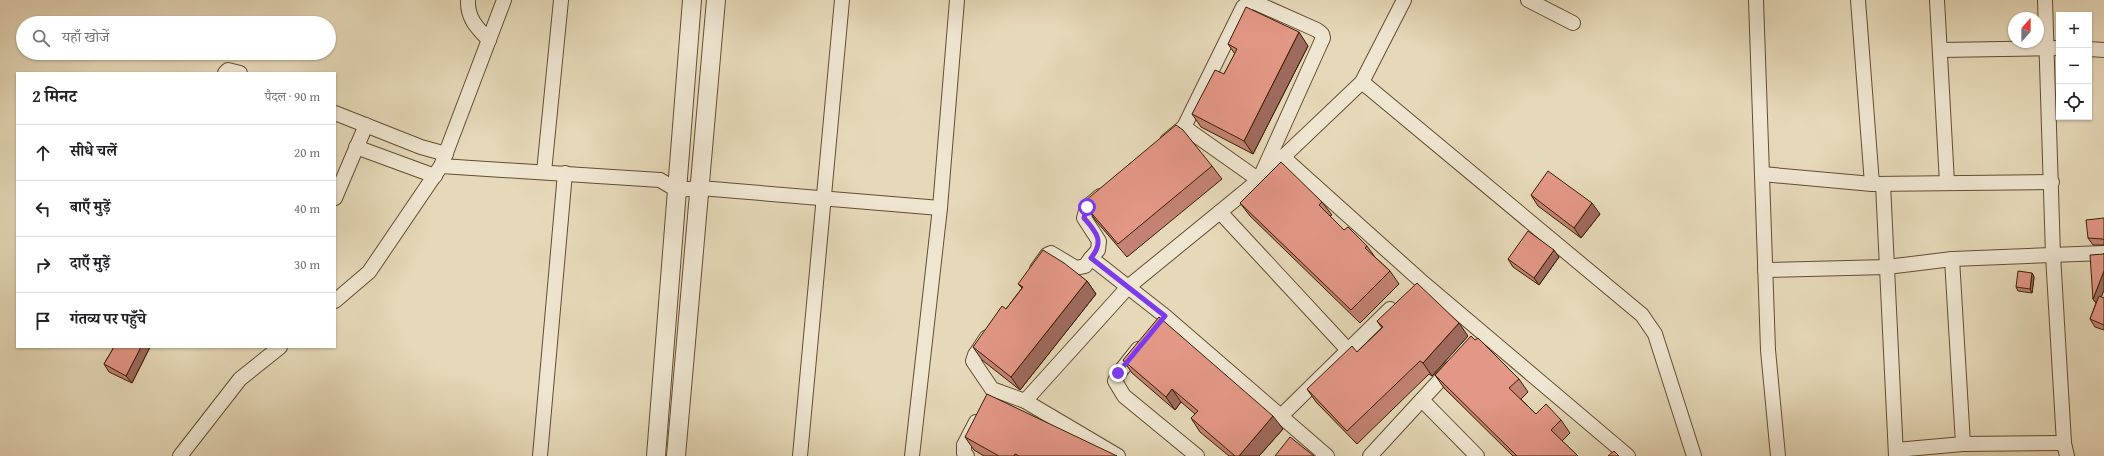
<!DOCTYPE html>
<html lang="hi">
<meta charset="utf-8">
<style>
:root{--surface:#fff;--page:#f6f6f6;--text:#202124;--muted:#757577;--line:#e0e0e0}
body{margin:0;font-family:"Gentium Book Plus","Noto Serif Devanagari",serif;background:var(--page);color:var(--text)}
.controls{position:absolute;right:12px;top:12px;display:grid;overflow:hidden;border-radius:0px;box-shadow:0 1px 3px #0004}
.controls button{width:36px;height:36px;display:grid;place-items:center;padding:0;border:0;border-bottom:1px solid var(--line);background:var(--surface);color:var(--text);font:20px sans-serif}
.compass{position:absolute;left:2008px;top:12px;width:36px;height:36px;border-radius:50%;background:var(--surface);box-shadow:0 1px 3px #0004;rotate:21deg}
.stop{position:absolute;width:12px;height:12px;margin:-9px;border:3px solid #7c3aed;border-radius:50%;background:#fff}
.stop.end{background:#7c3aed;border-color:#fff;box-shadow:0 1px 4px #0008}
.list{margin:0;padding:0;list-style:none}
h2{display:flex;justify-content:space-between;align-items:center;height:52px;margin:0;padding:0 16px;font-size:17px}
h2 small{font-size:13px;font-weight:400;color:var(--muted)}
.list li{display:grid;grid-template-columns:26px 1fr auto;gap:12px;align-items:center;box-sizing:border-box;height:56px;padding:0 16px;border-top:1px solid var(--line)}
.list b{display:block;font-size:15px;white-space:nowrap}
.list em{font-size:13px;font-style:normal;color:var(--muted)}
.icon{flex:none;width:22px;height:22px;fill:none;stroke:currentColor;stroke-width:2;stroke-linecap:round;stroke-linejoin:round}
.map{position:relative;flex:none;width:2104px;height:456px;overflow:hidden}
.search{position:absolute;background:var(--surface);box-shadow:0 1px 3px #0004;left:16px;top:16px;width:320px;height:44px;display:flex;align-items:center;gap:10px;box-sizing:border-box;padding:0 14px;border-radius:22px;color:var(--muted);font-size:15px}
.panel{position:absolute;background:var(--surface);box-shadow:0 1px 3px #0004;left:16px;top:72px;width:320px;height:276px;border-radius:0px}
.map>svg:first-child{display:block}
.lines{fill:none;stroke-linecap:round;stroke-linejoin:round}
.minor-casing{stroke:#644d30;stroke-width:16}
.tertiary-casing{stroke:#644d30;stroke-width:20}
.minor{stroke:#efe6d2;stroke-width:14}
.tertiary{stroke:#efe6d2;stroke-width:18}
.wall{fill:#c38273;stroke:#391e02}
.shaded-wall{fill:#9f6a5e;stroke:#391e02}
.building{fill:#e39786;stroke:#391e02}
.route{stroke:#7c3aed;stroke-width:5}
</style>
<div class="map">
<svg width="2104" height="456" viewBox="0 0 2104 456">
<rect width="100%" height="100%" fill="#e6d9b9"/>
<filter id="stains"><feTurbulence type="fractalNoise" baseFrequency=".005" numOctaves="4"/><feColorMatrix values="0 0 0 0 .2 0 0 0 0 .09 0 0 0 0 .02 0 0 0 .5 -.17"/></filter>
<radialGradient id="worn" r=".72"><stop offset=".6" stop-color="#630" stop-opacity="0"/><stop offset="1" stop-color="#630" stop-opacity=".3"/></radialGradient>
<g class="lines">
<!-- minor casing -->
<g class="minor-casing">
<g id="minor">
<path d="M468,0c-1,18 9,28 21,40"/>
<polyline points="1528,0 1573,23"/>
<polyline points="1756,0 1768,350 1778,456"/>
<polyline points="1858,0 1872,184"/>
<polyline points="1937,0 1947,183"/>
<polyline points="2045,0 2053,255 2064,443 2067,456"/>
<polygon points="1254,2 1317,30 1322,34 1323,38 1259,180 1184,127 1243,7 1248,3"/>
<polyline points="2089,49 2104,50"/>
<polyline points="1940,50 2059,48"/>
<polyline points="225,73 228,70 240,73"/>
<polyline points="1362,82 1642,315 1655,334 1694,456"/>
<polyline points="335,113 421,147 446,154"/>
<polyline points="1167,141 1184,127"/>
<polyline points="356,147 435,176"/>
<polyline points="1283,157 1420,280 1628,456"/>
<polyline points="441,166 660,180 677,190 700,188 940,208"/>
<polyline points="544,172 561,0"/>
<polyline points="1762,174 1872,184 2052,182"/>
<polyline points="1883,184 1896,456"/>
<polyline points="1100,196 1087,207 1084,218 1099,241 1098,250 1091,258 1165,316 1327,456"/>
<polyline points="335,198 366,125"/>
<polyline points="1220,212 1348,350"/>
<polyline points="1952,259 1963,444"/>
<polyline points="1037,269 1047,255 1051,253 1076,268 1085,266 1091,258"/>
<polyline points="1765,270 1887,267 1952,259 2104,253"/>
<polyline points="335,301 369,272 441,166 504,0"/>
<polyline points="987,337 975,355 973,361 992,389 1025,401 1118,456"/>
<polyline points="1138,349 1119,373 1115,381 1124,396 1197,456"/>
<polyline points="1422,400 1477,456"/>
<polyline points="1025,401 1128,287 1259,180 1362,82 1404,0"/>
<polyline points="1281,416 1390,309"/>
<polyline points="1896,450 1963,444 2064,443"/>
<polyline points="180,456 240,379 280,347"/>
<polyline points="540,456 565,173"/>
<polyline points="800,456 842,0"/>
<polyline points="912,456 940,208 957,0"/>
<polyline points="967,456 964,453 964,445 976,422"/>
<polyline points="1370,456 1451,368"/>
</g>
</g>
<!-- tertiary casing -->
<g class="tertiary-casing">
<g id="tertiary">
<polyline points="656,456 692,0"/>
<polyline points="676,456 716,0"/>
</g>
</g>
<!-- minor -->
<use href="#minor" class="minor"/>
<!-- tertiary -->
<use href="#tertiary" class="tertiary"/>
</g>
<!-- wall -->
<g class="wall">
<polygon points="1228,44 1308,46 1253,154 1201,127 1192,114 1224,74 1235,54"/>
<polygon points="1212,166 1222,179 1127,257 1096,221 1087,208"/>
<polygon points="1531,195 1600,214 1581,238 1538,206"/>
<polygon points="1322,202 1332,215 1330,216 1344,230 1367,246 1375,257 1390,271 1399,284 1360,323 1250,216 1240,203"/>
<polygon points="2104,218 2104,245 2093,245 2088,238"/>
<polygon points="2104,253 2104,290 2101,297 2104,298 2104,330 2095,327 2090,319 2096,303 2093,299"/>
<polygon points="1559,257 1539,285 1513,267 1508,259"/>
<polygon points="2032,273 2034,277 2032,293 2018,291 2016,287"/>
<polygon points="1087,281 1096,294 1020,390 982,360 973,347 1006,309 1022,288 1018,284"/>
<polygon points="1377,321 1468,336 1432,376 1429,374 1357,444 1316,402 1307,389 1357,352 1382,328"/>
<polygon points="114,347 150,347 132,383 109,372 104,364"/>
<polygon points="1123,360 1283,429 1259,456 1229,456 1200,432 1191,418 1195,414 1181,402 1175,410 1132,373"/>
<polygon points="1435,375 1519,379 1528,392 1521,399 1536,414 1561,420 1570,433 1562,441 1578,456 1513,456 1444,388"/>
<polygon points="965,437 1117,456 984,456 974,450"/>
</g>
<!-- shaded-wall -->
<g class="shaded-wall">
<polygon points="1299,32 1308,46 1253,154 1244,141"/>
<polygon points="1592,203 1600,214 1581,238 1574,228"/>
<polygon points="1554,250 1559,257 1539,285 1534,278"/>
<polygon points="2104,271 2104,290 2098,305 2093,299"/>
<polygon points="2032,273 2034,277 2032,293 2030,289"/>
<polygon points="1087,281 1096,294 1020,390 1011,377"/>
<polygon points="1459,323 1468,336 1432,376 1423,363"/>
<polygon points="141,347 150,347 132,383 126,376"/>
<polygon points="1172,389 1181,402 1175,410 1166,397"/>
<polygon points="1273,416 1283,429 1259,456 1239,456"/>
</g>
<!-- building -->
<g class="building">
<polygon points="1246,7 1299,32 1244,141 1192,114 1215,70 1224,74 1237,49 1228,44"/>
<polygon points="1176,125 1183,130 1212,166 1118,244 1087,208 1085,201"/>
<polygon points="1281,162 1322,202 1319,205 1344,230 1348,227 1367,246 1365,248 1390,271 1351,310 1240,203"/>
<polygon points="1548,171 1592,203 1574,228 1531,195"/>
<polygon points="2104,218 2104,240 2103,239 2088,238 2086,220"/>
<polygon points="1528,231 1554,250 1534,278 1508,259"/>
<polygon points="1043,250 1064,263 1087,281 1011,377 973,347 1002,306 1006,309 1023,287 1018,284"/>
<polygon points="2104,253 2104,271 2093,299 2090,255 2104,254"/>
<polygon points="2018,271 2032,273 2030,289 2016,287"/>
<polygon points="1417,283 1459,323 1423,363 1420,361 1347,431 1307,389 1352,346 1357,352 1383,327 1377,321"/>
<polygon points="2099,296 2104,298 2104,325 2090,319"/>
<polygon points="1159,317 1273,416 1239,456 1235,456 1191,418 1198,411 1172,389 1166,397 1123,360"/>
<polygon points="1471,336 1475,340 1478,338 1519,379 1509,388 1536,414 1546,404 1561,420 1551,430 1578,456 1517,456 1435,375"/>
<polygon points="114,347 141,347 126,376 104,364"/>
<polygon points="987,394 1117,456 1019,456 1015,454 1014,456 999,456 965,437"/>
<polygon points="1290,437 1314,456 1275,456"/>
<polygon points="1614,451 1619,456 1608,456"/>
</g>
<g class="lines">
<!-- route -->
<path class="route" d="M1087,207l-3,11c12,14 21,23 7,40l74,58 -47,57"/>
</g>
<rect width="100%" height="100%" filter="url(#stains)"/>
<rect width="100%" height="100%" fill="url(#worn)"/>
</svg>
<div class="controls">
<button>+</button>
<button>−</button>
<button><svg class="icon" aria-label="locate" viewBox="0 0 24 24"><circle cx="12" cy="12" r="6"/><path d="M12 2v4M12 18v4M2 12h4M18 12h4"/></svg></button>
</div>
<svg class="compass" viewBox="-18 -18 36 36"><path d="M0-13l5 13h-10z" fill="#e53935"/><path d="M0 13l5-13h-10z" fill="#757577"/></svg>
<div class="stop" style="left:1087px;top:207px"></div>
<div class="stop end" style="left:1118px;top:373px"></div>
<div class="search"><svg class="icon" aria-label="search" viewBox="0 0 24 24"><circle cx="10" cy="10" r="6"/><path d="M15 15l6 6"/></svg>यहाँ खोजें</div>
<section class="panel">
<h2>2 मिनट<small>पैदल · 90 m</small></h2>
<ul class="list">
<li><svg class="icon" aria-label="ahead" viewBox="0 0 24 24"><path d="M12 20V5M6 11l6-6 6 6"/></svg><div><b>सीधे चलें</b></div><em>20 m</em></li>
<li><svg class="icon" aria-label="left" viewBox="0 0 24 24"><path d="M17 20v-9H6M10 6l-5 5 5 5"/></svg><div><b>बाएँ मुड़ें</b></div><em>40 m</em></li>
<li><svg class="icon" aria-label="right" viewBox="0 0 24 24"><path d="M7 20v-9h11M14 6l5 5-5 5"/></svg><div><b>दाएँ मुड़ें</b></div><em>30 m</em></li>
<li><svg class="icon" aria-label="arrive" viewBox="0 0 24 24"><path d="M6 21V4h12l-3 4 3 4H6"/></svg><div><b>गंतव्य पर पहुँचे</b></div></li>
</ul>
</section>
</div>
